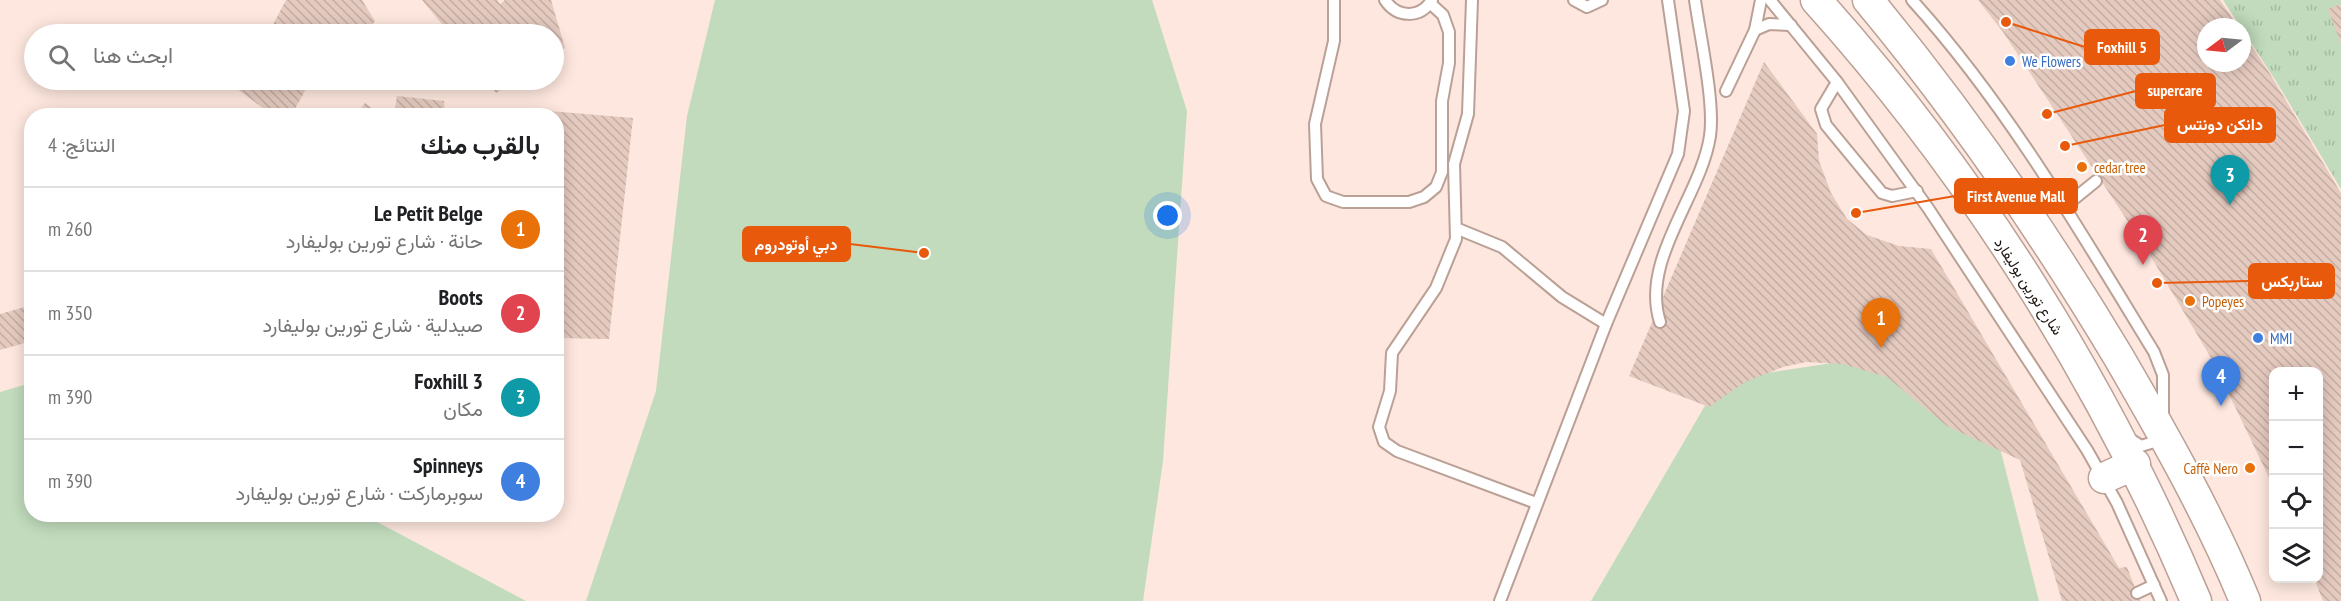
<!DOCTYPE html>
<html lang="ar">
<meta charset="utf-8">
<style>
:root{--surface:#fff;--page:#f2f2f2;--text:#202124;--muted:#757577;--line:#e0e0e0;--accent:#1579e1}
body{margin:0;font-family:"PT Sans Narrow",Vazirmatn,sans-serif;background:var(--page);color:var(--text);direction:rtl}
.controls{position:absolute;right:18px;bottom:18px;display:grid;overflow:hidden;border-radius:12px;box-shadow:0 3px 15px #0003}
.controls button{width:54px;height:54px;display:grid;place-items:center;padding:0;border:0;border-bottom:2px solid var(--line);background:var(--surface);color:var(--text);font:30px sans-serif}
.compass{position:absolute;left:2197px;top:18px;width:54px;height:54px;border-radius:50%;background:var(--surface);box-shadow:0 3px 15px #0003;rotate:254deg}
.you{position:absolute;left:1168px;top:216px;width:21px;height:21px;margin:-15px;border:4px solid #fff;border-radius:50%;background:#1a73e8;box-shadow:0 0 0 9px #1a73e833}
.badge{display:grid;place-items:center;width:39px;height:39px;border-radius:50%;background:var(--accent);color:#fff;font-size:20px;font-weight:700}
.pin{position:absolute;translate:-50% -50px;filter:drop-shadow(0 2px 3px #0008)}
.pin::after{content:'';position:absolute;top:32px;width:21px;height:18px;background:inherit;clip-path:polygon(0 0,100% 0,50% 100%)}
.list{margin:0;padding:0;list-style:none}
h2{display:flex;justify-content:space-between;align-items:center;height:78px;margin:0;padding:0 24px;font-size:26px}
h2 small{font-size:20px;font-weight:400;color:var(--muted)}
.list li{display:grid;grid-template-columns:39px 1fr auto;gap:18px;align-items:center;box-sizing:border-box;height:84px;padding:0 24px;border-top:2px solid var(--line)}
.list b{display:block;font-size:22px;white-space:nowrap}
.list p{margin:0;font-size:20px;white-space:nowrap;color:var(--muted)}
.list em{font-size:20px;font-style:normal;color:var(--muted)}
.icon{flex:none;width:33px;height:33px;fill:none;stroke:currentColor;stroke-width:2;stroke-linecap:round;stroke-linejoin:round}
.map{position:relative;flex:none;width:2341px;height:601px;overflow:hidden;direction:ltr}
.search{position:absolute;background:var(--surface);box-shadow:0 3px 15px #0003;left:24px;top:24px;width:540px;height:66px;display:flex;align-items:center;gap:15px;box-sizing:border-box;padding:0 21px;border-radius:33px;color:var(--muted);font-size:22px}
.panel{position:absolute;background:var(--surface);box-shadow:0 3px 15px #0003;left:24px;top:108px;width:540px;height:414px;border-radius:24px;direction:rtl}
.map>svg:first-child{display:block}
.park{fill:url(#park-tufts)}
.pitch{fill:#c1dbbc}
.building{fill:url(#building-back-hatch)}
.lines{fill:none;stroke-linecap:round;stroke-linejoin:round}
.lane-casing{stroke:#baa095;stroke-width:14}
.secondary-casing{stroke:#baa095;stroke-width:33}
.lane{stroke:#fff;stroke-width:10}
.secondary{stroke:#fff;stroke-width:30}
.shop-dot{fill:#3f7fe0;stroke:#fff;stroke-width:2}
.food-dot{fill:#e8710a;stroke:#fff;stroke-width:2}
.labels{text-anchor:middle;dominant-baseline:central;stroke-width:5;stroke-linejoin:round;paint-order:stroke}
.shop-label{font-size:15px;fill:#366cbe;stroke:#fff;text-anchor:start}
.food-label{font-size:15px;fill:#c56008;stroke:#fff;text-anchor:start}
.street-label{font-size:15px;fill:#1d1410;stroke:#fff}
.leader{fill:none;stroke:#e8590c;stroke-width:2}
.callout-dot{fill:#e8590c;stroke:#fff;stroke-width:2}
.callout{fill:#e8590c;stroke:#e8590c;stroke-width:2}
.callout-label{font-size:16px;text-anchor:middle;font-weight:bold;fill:#fff}
</style>
<div class="map">
<svg width="2341" height="601" viewBox="0 0 2341 601">
<defs>
<pattern id="park-tufts" width="24" height="20" patternUnits="userSpaceOnUse" patternTransform="scale(1.5)"><rect width="24" height="20" fill="#c1dbbc"/><path d="M3 7l-1-3M5 7V3M7 7l1-3M15 17l-1-3M17 17v-4M19 17l1-3" fill="none" stroke="#a5bba1"/></pattern>
<pattern id="building-back-hatch" width="6" height="6" patternUnits="userSpaceOnUse" patternTransform="scale(1.5)"><rect width="6" height="6" fill="#e5cabf"/><path d="M-1 5l2 2M0 0l6 6M5-1l2 2" fill="none" stroke="#c4ada3"/></pattern>
</defs>
<rect width="100%" height="100%" fill="#fde7de"/>
<!-- park -->
<polygon class="park" points="2223,0 2341,0 2341,189 2276,81"/>
<!-- pitch -->
<g class="pitch">
<polygon points="715,0 1152,0 1187,111 1163,461 1143,601 586,601 656,391 687,116"/>
<polygon points="1865,358 2000,448 2039,601 1591,601 1720,380"/>
<polygon points="31,383 32,514 364,515 526,601 0,601 0,392"/>
</g>
<!-- building -->
<g class="building">
<polygon points="286,0 362,0 375,21 366,34 354,34 341,26 336,34 268,34"/>
<polygon points="422,0 497,0 500,4 505,0 551,0 565,48 554,55 554,34 450,34"/>
<polygon points="1978,0 2220,0 2238,27 2206,27 2206,63 2242,63 2242,32 2269,72 2341,193 2341,601 2323,601 2314,578 2318,578 2318,372 2274,372 2274,488 2214,363 2150,255 2003,32"/>
<polygon points="2341,4 2341,44 2328,9"/>
<polygon points="1764,62 1817,134 1819,161 1831,193 1847,219 1867,235 1899,246 1931,249 2119,568 2127,567 2140,601 2062,601 2020,460 1947,426 1887,377 1843,364 1806,362 1783,367 1745,382 1709,407 1629,376"/>
<polygon points="242,80 311,80 291,116 274,116 237,89"/>
<polygon points="485,80 517,80 496,93"/>
<polygon points="397,96 444,101 445,116 394,116"/>
<polygon points="365,103 383,116 355,116"/>
<polygon points="525,109 633,118 609,339 556,338 556,116 524,116"/>
<polygon points="32,305 32,341 0,350 0,314"/>
</g>
<g class="lines">
<!-- lane casing -->
<g class="lane-casing">
<g id="lane">
<polyline points="1334,0 1334,41 1315,124 1317,179 1326,196 1343,202 1409,202 1424,197 1436,187 1442,172 1442,101 1449,63 1449,32 1443,15 1430,3"/>
<path d="M1385,0c12,18 35,19 47,0"/>
<polyline points="1472,0 1468,114 1454,164 1456,239 1436,288 1392,353 1390,391 1379,427 1384,442 1397,451 1536,503"/>
<polyline points="1574,0 1587,7 1602,0"/>
<polyline points="1770,0 1837,82 1928,208 2087,450 2117,503 2161,601"/>
<path d="M1912,0c95,105 168,231 242,352l9,23v46"/>
<polyline points="1755,30 1769,24 1791,25"/>
<polyline points="1837,82 1821,109 1826,125 1882,193 1892,196 1917,191"/>
<polyline points="1726,91 1755,30 1761,0"/>
<polyline points="2064,207 2096,181"/>
<polyline points="1458,229 1502,247 1562,297 1606,324"/>
<path d="M1660,322c-20,-62 41,-126 50,-186 5,-33 -10,-100 -15,-136"/>
<polyline points="2130,439 2141,446 2154,442 2160,436"/>
<polyline points="2137,593 2154,585"/>
<polyline points="1500,601 1606,324 1678,154 1684,111 1668,0"/>
</g>
</g>
<!-- secondary casing -->
<g class="secondary-casing">
<g id="secondary">
<path d="M1816,0c159,177 288,382 380,601"/>
<path d="M1868,0c93,112 175,231 250,356 46,79 92,160 127,245"/>
<polyline points="2104,478 2135,464"/>
</g>
</g>
<!-- lane -->
<use href="#lane" class="lane"/>
<!-- secondary -->
<use href="#secondary" class="secondary"/>
</g>
<!-- markers -->
<g class="shop-dot">
<circle cx="2010" cy="61" r="6"/>
<circle cx="2258" cy="338" r="6"/>
</g>
<g class="food-dot">
<circle cx="2082" cy="167" r="6"/>
<circle cx="2190" cy="301" r="6"/>
<circle cx="2250" cy="468" r="6"/>
</g>
<g class="labels">
<!-- shop labels -->
<g class="shop-label">
<text x="2022" y="61">We Flowers</text>
<text x="2270" y="338">MMI</text>
</g>
<!-- food labels -->
<g class="food-label">
<text x="2094" y="167">cedar tree</text>
<text x="2202" y="301">Popeyes</text>
<text x="2238" y="468" text-anchor="end">Caffè Nero</text>
</g>
<!-- street labels -->
<g class="street-label">
<text transform="translate(2029 286) rotate(57)">شارع تورين بوليفارد</text>
</g>
</g>
<!-- callouts -->
<path class="leader" d="M2006 22L2085 47M2047 114L2136 91M2065 146L2165 125M1856 213L1955 196M924 253L850 244M2157 283L2249 281"/>
<g class="callout-dot">
<circle cx="2006" cy="22" r="6"/>
<circle cx="2047" cy="114" r="6"/>
<circle cx="2065" cy="146" r="6"/>
<circle cx="1856" cy="213" r="6"/>
<circle cx="924" cy="253" r="6"/>
<circle cx="2157" cy="283" r="6"/>
</g>
<g class="callout">
<rect x="2085" y="30" width="74" height="34" rx="6"/>
<rect x="2136" y="74" width="79" height="34" rx="6"/>
<rect x="2165" y="108" width="110" height="34" rx="6"/>
<rect x="1955" y="179" width="122" height="34" rx="6"/>
<rect x="743" y="227" width="107" height="34" rx="6"/>
<rect x="2249" y="264" width="85" height="34" rx="6"/>
</g>
<g class="callout-label">
<text x="2122" y="53">Foxhill 5</text>
<text x="2175" y="96">supercare</text>
<text x="2220" y="130">دانكن دونتس</text>
<text x="2016" y="202">First Avenue Mall</text>
<text x="796" y="250">دبي أوتودروم</text>
<text x="2292" y="287">ستاربكس</text>
</g>
</svg>
<div class="controls">
<button>+</button>
<button>−</button>
<button><svg class="icon" aria-label="locate" viewBox="0 0 24 24"><circle cx="12" cy="12" r="6"/><path d="M12 2v4M12 18v4M2 12h4M18 12h4"/></svg></button>
<button><svg class="icon" aria-label="layers" viewBox="0 0 24 24"><path d="M12 4l9 5-9 5-9-5zM3 14l9 5 9-5"/></svg></button>
</div>
<svg class="compass" viewBox="-18 -18 36 36"><path d="M0-13l5 13h-10z" fill="#e53935"/><path d="M0 13l5-13h-10z" fill="#757577"/></svg>
<div class="you"></div>
<div class="pin badge" style="left:1881px;top:348px;background:#e8710a">1</div>
<div class="pin badge" style="left:2143px;top:265px;background:#e0444e">2</div>
<div class="pin badge" style="left:2230px;top:205px;background:#0f9aa8">3</div>
<div class="pin badge" style="left:2221px;top:406px;background:#3f7fe0">4</div>
<div class="search"><svg class="icon" aria-label="search" viewBox="0 0 24 24"><circle cx="10" cy="10" r="6"/><path d="M15 15l6 6"/></svg>ابحث هنا</div>
<section class="panel">
<h2>بالقرب منك<small>النتائج: 4</small></h2>
<ul class="list">
<li><span class="badge" style="background:#e8710a">1</span><div><b>Le Petit Belge</b><p>حانة · شارع تورين بوليفارد</p></div><em>260 m</em></li>
<li><span class="badge" style="background:#e0444e">2</span><div><b>Boots</b><p>صيدلية · شارع تورين بوليفارد</p></div><em>350 m</em></li>
<li><span class="badge" style="background:#0f9aa8">3</span><div><b>Foxhill 3</b><p>مكان</p></div><em>390 m</em></li>
<li><span class="badge" style="background:#3f7fe0">4</span><div><b>Spinneys</b><p>سوبرماركت · شارع تورين بوليفارد</p></div><em>390 m</em></li>
</ul>
</section>
</div>
